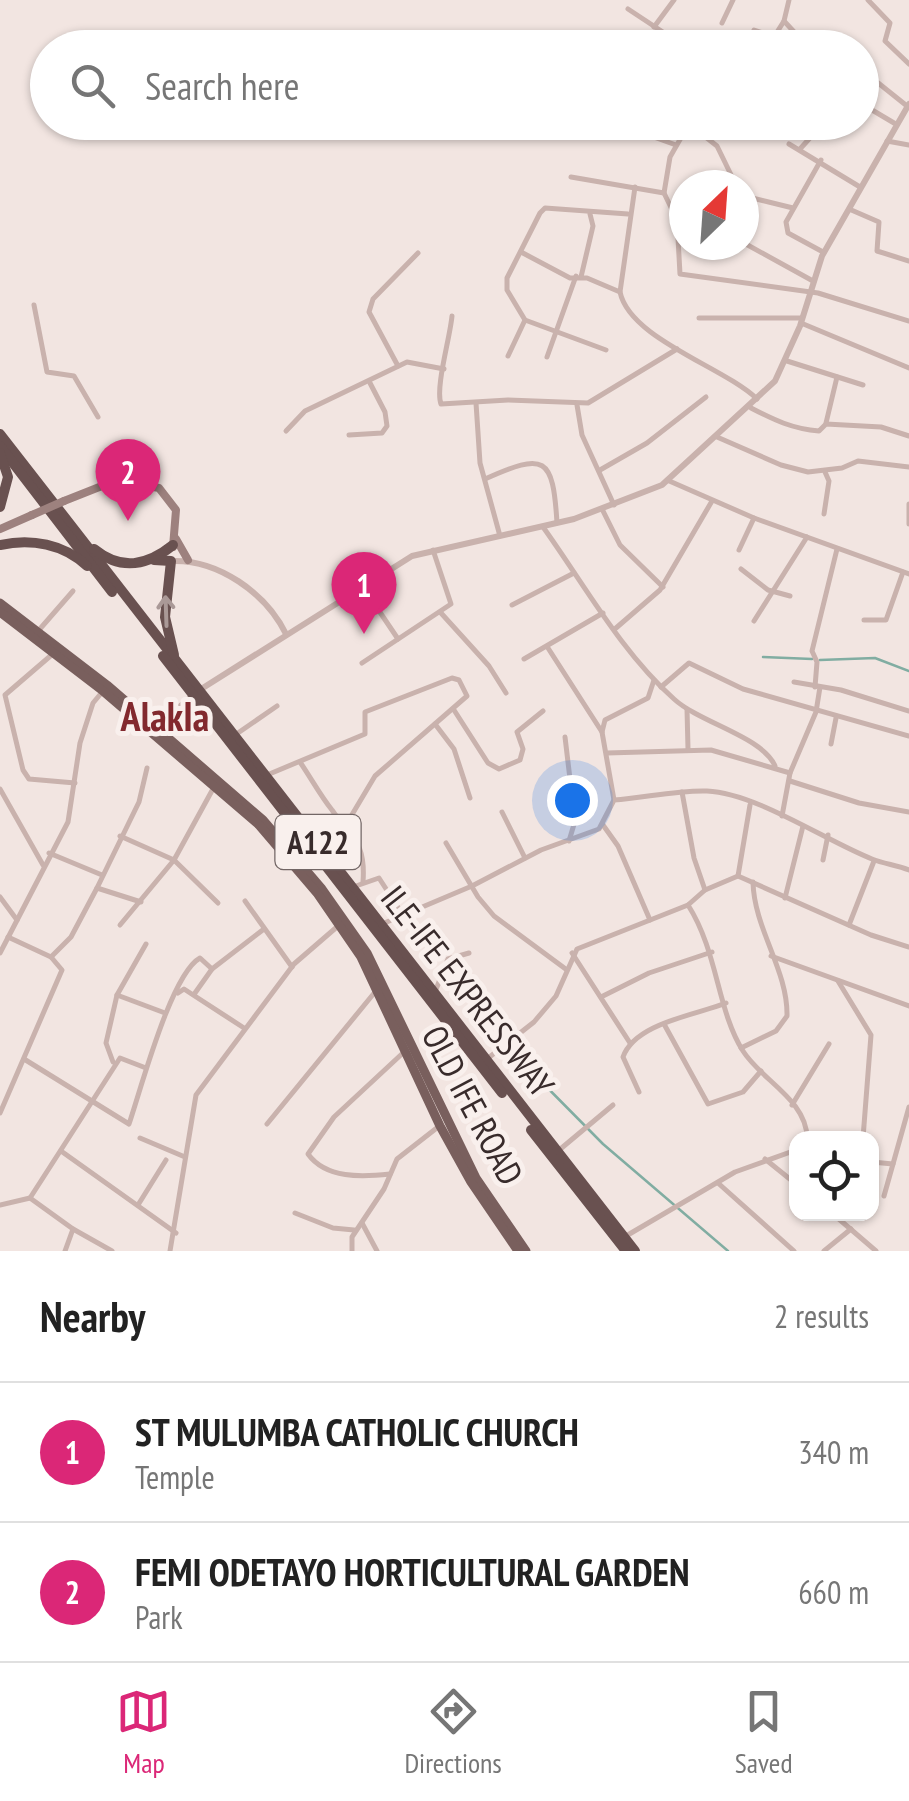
<!DOCTYPE html>
<style>
:root{--surface:#fff;--page:#f2f2f2;--text:#222;--muted:#767676;--line:#e0e0e0;--accent:#db2777}
body{margin:0;font-family:"PT Sans Narrow",sans-serif;background:var(--page);color:var(--text)}
.controls{position:absolute;right:30px;bottom:30px;display:grid;overflow:hidden;border-radius:20px;box-shadow:0 2px 8px #0004}
.controls button{width:90px;height:90px;display:grid;place-items:center;padding:0;border:0;border-bottom:2px solid var(--line);background:var(--surface);color:var(--text);font:50px sans-serif}
.compass{position:absolute;left:669px;top:170px;width:90px;height:90px;border-radius:50%;background:var(--surface);box-shadow:0 2px 8px #0004;rotate:25deg}
.you{position:absolute;left:572px;top:800px;width:35px;height:35px;margin:-25px;border:8px solid #fff;border-radius:50%;background:#1a73e8;box-shadow:0 0 0 15px #1a73e833}
.badge{display:grid;place-items:center;width:65px;height:65px;border-radius:50%;background:var(--accent);color:#fff;font-size:32px;font-weight:700}
.pin{position:absolute;translate:-50% -82px;filter:drop-shadow(0 2px 5px #0008)}
.pin::after{content:'';position:absolute;top:52px;width:35px;height:30px;background:inherit;clip-path:polygon(0 0,100% 0,50% 100%)}
.list{margin:0;padding:0;list-style:none}
h2{display:flex;justify-content:space-between;align-items:center;height:130px;margin:0;padding:0 40px;font-size:42px}
h2 small{font-size:32px;font-weight:400;color:var(--muted)}
.list li{display:grid;grid-template-columns:65px 1fr auto;gap:30px;align-items:center;box-sizing:border-box;height:140px;padding:0 40px;border-top:2px solid var(--line)}
.list b{display:block;font-size:38px;white-space:nowrap}
.list p{margin:0;font-size:32px;white-space:nowrap;color:var(--muted)}
.list em{font-size:32px;font-style:normal;color:var(--muted)}
.icon{flex:none;width:55px;height:55px;fill:none;stroke:currentColor;stroke-width:2;stroke-linecap:round;stroke-linejoin:round}
.map{position:relative;flex:none;width:909px;height:1251px;overflow:hidden}
.search{position:absolute;background:var(--surface);box-shadow:0 2px 8px #0004;left:30px;right:30px;top:30px;height:110px;display:flex;align-items:center;gap:25px;box-sizing:border-box;padding:0 35px;border-radius:55px;color:var(--muted);font-size:38px}
.sheet{height:410px;background:var(--surface)}
nav{display:flex;justify-content:space-around;align-items:center;box-sizing:border-box;height:140px;border-top:2px solid var(--line);background:var(--surface);font-size:28px;color:var(--muted)}
nav a{display:grid;justify-items:center;gap:5px}
nav .on{color:var(--accent)}
.map>svg:first-child{display:block}
.lines{fill:none;stroke-linecap:round;stroke-linejoin:round}
.stream{stroke:#81ada2;stroke-width:2.5}
.minor{stroke:#c9b2ad;stroke-width:5}
.tertiary{stroke:#c9b2ad;stroke-width:6}
.secondary{stroke:#9d817e;stroke-width:8}
.primary{stroke:#795f5d;stroke-width:9}
.trunk{stroke:#695150;stroke-width:10}
.secondary-bridge{stroke:#9d817e;stroke-width:8}
.oneway{stroke:#aa9997}
.labels{text-anchor:middle;dominant-baseline:central;stroke-width:10;stroke-linejoin:round;paint-order:stroke}
.shield{fill:#f9f0ed;stroke:#726665;stroke-width:2.5}
.shield-label{font-size:32px;font-weight:bold;fill:#382b2b}
.street-label{font-size:35px;fill:#382b2b;stroke:#f9f0ed}
.quarter-label{font-size:40px;font-weight:bold;fill:#82292e;stroke:#f9f0ed}
</style>
<div class="map">
<svg width="909" height="1251" viewBox="0 0 909 1251">
<rect width="100%" height="100%" fill="#f2e5e1"/>
<g class="lines">
<!-- stream -->
<g class="stream">
<polyline points="763,657 812,659"/>
<polyline points="820,660 875,658 909,671"/>
<polyline points="516,1056 603,1144 728,1251"/>
</g>
<!-- minor -->
<g class="minor">
<polyline points="789,0 784,21 796,34 826,48"/>
<polyline points="868,0 890,23 885,41 909,64"/>
<polyline points="628,9 687,48"/>
<polyline points="722,23 733,0"/>
<polyline points="654,27 674,0"/>
<polyline points="754,30 774,37 784,21"/>
<polyline points="862,70 907,106"/>
<polyline points="862,104 894,123"/>
<polyline points="612,122 676,145"/>
<polyline points="690,122 670,157 664,193 677,220 680,274 818,293 909,321"/>
<polyline points="808,122 818,129 823,122"/>
<polyline points="689,124 717,146 736,185"/>
<polyline points="887,141 909,145"/>
<polyline points="789,144 860,187"/>
<polyline points="800,149 818,129"/>
<polyline points="821,160 786,222 788,233 823,252"/>
<polyline points="571,177 664,193"/>
<polyline points="744,196 793,208"/>
<polyline points="849,209 879,222 877,251 909,261"/>
<polyline points="744,243 813,281"/>
<path d="M521,252l49,26h17l33,14c10,47 104,75 137,107"/>
<polyline points="581,277 593,226 590,214"/>
<polyline points="620,292 635,187"/>
<polyline points="34,305 47,372 74,376 98,417"/>
<path d="M452,316c-2,22 -17,72 -11,88l67,-4 80,3 89,-54"/>
<polyline points="699,318 802,318"/>
<polyline points="525,320 606,350"/>
<polyline points="801,323 909,368"/>
<polyline points="508,356 525,320 507,290 507,278 540,213 545,208 628,214"/>
<polyline points="547,357 576,276"/>
<polyline points="787,361 863,385"/>
<polyline points="398,366 369,312 373,299 418,253"/>
<polyline points="476,403 480,463 500,536"/>
<polyline points="577,405 582,435 614,505"/>
<path d="M751,408c23,12 42,21 68,23l7,-7 55,3 28,9"/>
<polyline points="826,423 837,377"/>
<polyline points="286,431 305,411 407,362 444,369"/>
<polyline points="349,435 382,433 387,426 385,412 370,383"/>
<polyline points="717,437 781,465 808,472 842,468 858,461 909,467"/>
<polyline points="600,470 647,443 706,397"/>
<path d="M485,479c60,-27 68,-23 72,44"/>
<polyline points="667,480 754,518 909,574"/>
<polyline points="909,504 909,524"/>
<polyline points="602,509 620,545 663,587"/>
<polyline points="824,514 829,481 825,472"/>
<path d="M543,527c41,57 78,125 131,172 26,24 89,38 101,67"/>
<polyline points="739,550 754,518"/>
<polyline points="741,569 768,590 790,596"/>
<polyline points="363,587 398,639"/>
<polyline points="512,605 574,573"/>
<polyline points="441,613 489,666 506,693"/>
<polyline points="864,620 886,620 903,572"/>
<polyline points="754,621 807,537"/>
<polyline points="616,628 660,590 712,501"/>
<polyline points="39,630 73,591"/>
<polyline points="548,648 602,732"/>
<polyline points="55,652 5,695 23,770 29,779 75,783"/>
<polyline points="524,659 603,613"/>
<polyline points="362,663 451,604 433,550"/>
<polyline points="794,682 841,690 909,711"/>
<polyline points="661,687 689,663 743,689 909,736"/>
<polyline points="815,687 817,662 812,651 837,549"/>
<polyline points="687,709 688,749"/>
<polyline points="454,710 488,763 499,769 520,760 523,749 517,732 543,711"/>
<polyline points="435,724 454,749 470,798"/>
<polyline points="157,725 193,695"/>
<polyline points="235,735 277,706"/>
<polyline points="565,737 575,821 569,841"/>
<polyline points="831,744 836,718"/>
<polyline points="607,753 711,750 790,773"/>
<path d="M300,762c11,16 20,33 32,48 19,28 34,31 31,72"/>
<polyline points="267,775 365,734 365,712 452,678 459,680 467,696 375,776 347,823"/>
<polyline points="790,781 859,803 909,812"/>
<polyline points="0,789 43,865"/>
<polyline points="682,792 694,858 705,890"/>
<polyline points="614,800 602,732 605,720 648,698 654,680"/>
<polyline points="502,812 525,858"/>
<polyline points="782,816 790,773 816,712 820,687"/>
<polyline points="603,825 618,846 650,920"/>
<polyline points="120,836 174,860 218,903"/>
<polyline points="446,843 478,897 494,916 567,970"/>
<polyline points="49,853 102,875"/>
<polyline points="823,860 828,835"/>
<polyline points="738,876 750,805"/>
<polyline points="353,887 379,878 401,912"/>
<polyline points="97,888 141,902"/>
<polyline points="0,897 17,920"/>
<polyline points="785,898 803,826"/>
<polyline points="245,901 292,967"/>
<path d="M688,905c30,47 29,105 55,146 18,29 64,49 64,87"/>
<path d="M382,924l90,-38 69,-36 58,-21 15,-29c30,-2 62,-10 93,-9 49,2 119,50 165,68 12,5 25,6 37,11"/>
<polyline points="120,925 174,860 214,787"/>
<polyline points="849,925 874,861"/>
<polyline points="0,953 68,822 80,743 93,703 103,691"/>
<polyline points="572,953 630,1043"/>
<polyline points="771,956 909,1006"/>
<polyline points="51,957 71,937 97,888 139,802 147,768"/>
<polyline points="838,981 871,1035 863,1138"/>
<polyline points="435,992 448,959 469,953"/>
<polyline points="178,993 184,989 244,1028"/>
<polyline points="195,993 212,969 264,929"/>
<polyline points="117,995 165,1013"/>
<polyline points="601,997 649,973 712,952"/>
<polyline points="664,1024 708,1104 743,1092 761,1071"/>
<path d="M741,1048l35,-17 11,-15c1,-46 -33,-87 -34,-134"/>
<path d="M24,1059l105,65c12,-35 42,-150 71,-166l12,11"/>
<polyline points="487,1059 534,1022 556,996 577,949 688,905 705,890 738,876 871,935 909,947"/>
<polyline points="113,1062 106,1043 117,995 146,944"/>
<path d="M639,1092l-16,-35c12,-34 73,-42 103,-54"/>
<polyline points="792,1105 829,1044"/>
<polyline points="0,1113 62,970 51,957 8,937"/>
<polyline points="267,1124 375,992"/>
<polyline points="140,1138 185,1157"/>
<polyline points="61,1151 176,1233"/>
<polyline points="558,1151 613,1105"/>
<polyline points="765,1159 796,1184"/>
<polyline points="872,1162 893,1164"/>
<path d="M390,1174c-28,3 -64,5 -82,-20l26,-37 70,-65"/>
<polyline points="718,1183 794,1251"/>
<polyline points="884,1196 909,1107"/>
<polyline points="30,1198 73,1229 65,1251"/>
<polyline points="0,1205 30,1198 120,1058 146,1068"/>
<polyline points="138,1205 166,1160"/>
<polyline points="295,1213 333,1228 354,1230"/>
<polyline points="833,1214 876,1251"/>
<polyline points="362,1223 377,1251"/>
<polyline points="73,1229 112,1251"/>
<polyline points="626,1236 735,1172 796,1150"/>
<polyline points="170,1251 196,1095 294,964 338,926"/>
<polyline points="352,1251 352,1237 384,1189 397,1159 438,1127"/>
<polyline points="824,1251 851,1229"/>
</g>
<!-- tertiary -->
<g class="tertiary">
<path d="M171,561c47,-2 95,32 115,73"/>
<polyline points="198,691 412,556 574,519 662,485 775,381 800,326 822,256 909,104"/>
</g>
<!-- secondary -->
<g class="secondary">
<polyline points="64,501 117,480 159,488 176,510 173,547"/>
<polyline points="0,529 32,515"/>
<polyline points="176,539 188,560"/>
</g>
<!-- primary -->
<g class="primary">
<polyline points="0,603 107,685 263,820 322,889 367,953 476,1178 526,1251"/>
<polyline points="0,612 103,691 259,825 317,893 361,957 440,1126 471,1182 518,1251"/>
</g>
<!-- trunk -->
<g class="trunk">
<polyline points="0,434 635,1251"/>
<polyline points="0,446 112,592"/>
<polyline points="0,453 8,477 0,507"/>
<path d="M0,545c31,-7 64,-1 87,21"/>
<path d="M94,549c27,22 53,17 79,-4"/>
<polyline points="154,560 171,561 165,617 174,655"/>
<polyline points="163,656 502,1093"/>
<polyline points="531,1130 626,1251"/>
</g>
<!-- secondary-bridge -->
<polyline class="secondary-bridge" points="32,515 64,501"/>
</g>
<!-- one-way arrows -->
<defs><path id="oneway-shaft" d="M-6 0H5M1.5-3L5.5 0L1.5 3" fill="none" stroke-width="1.6" stroke-linecap="round" stroke-linejoin="round" transform="scale(2.5)"/></defs>
<use class="oneway" href="#oneway-shaft" transform="translate(166 611) rotate(-92)"/>
<g class="labels">
<!-- shield labels -->
<rect class="shield" x="275.5" y="815" width="85" height="54" rx="8"/>
<g class="shield-label">
<text x="318" y="842">A122</text>
</g>
<!-- street labels -->
<g class="street-label">
<text transform="translate(468 991) rotate(52)">ILE-IFE EXPRESSWAY</text>
<text transform="translate(473 1105) rotate(62)">OLD IFE ROAD</text>
</g>
<!-- quarter labels -->
<g class="quarter-label">
<text x="165" y="716">AlakIa</text>
</g>
</g>
</svg>
<div class="controls">
<button><svg class="icon" aria-label="locate" viewBox="0 0 24 24"><circle cx="12" cy="12" r="6"/><path d="M12 2v4M12 18v4M2 12h4M18 12h4"/></svg></button>
</div>
<svg class="compass" viewBox="-18 -18 36 36"><path d="M0-13l5 13h-10z" fill="#e53935"/><path d="M0 13l5-13h-10z" fill="#767676"/></svg>
<div class="you"></div>
<div class="pin badge" style="left:364px;top:634px">1</div>
<div class="pin badge" style="left:128px;top:521px">2</div>
<div class="search"><svg class="icon" aria-label="search" viewBox="0 0 24 24"><circle cx="10" cy="10" r="6"/><path d="M15 15l6 6"/></svg>Search here</div>
</div>
<section class="sheet">
<h2>Nearby<small>2 results</small></h2>
<ul class="list">
<li><span class="badge">1</span><div><b>ST MULUMBA CATHOLIC CHURCH</b><p>Temple</p></div><em>340 m</em></li>
<li><span class="badge">2</span><div><b>FEMI ODETAYO HORTICULTURAL GARDEN</b><p>Park</p></div><em>660 m</em></li>
</ul>
</section>
<nav>
<a class="on"><svg class="icon" aria-label="map" viewBox="0 0 24 24"><path d="M3 6l6-2 6 2 6-2v14l-6 2-6-2-6 2zM9 4v14M15 6v14"/></svg>Map</a>
<a><svg class="icon" aria-label="directions" viewBox="0 0 24 24"><path d="M12 3l9 9-9 9-9-9zM9 14v-3h6M13 9l2 2-2 2"/></svg>Directions</a>
<a><svg class="icon" aria-label="saved" viewBox="0 0 24 24"><path d="M7 4h10v16l-5-4-5 4z"/></svg>Saved</a>
</nav>
